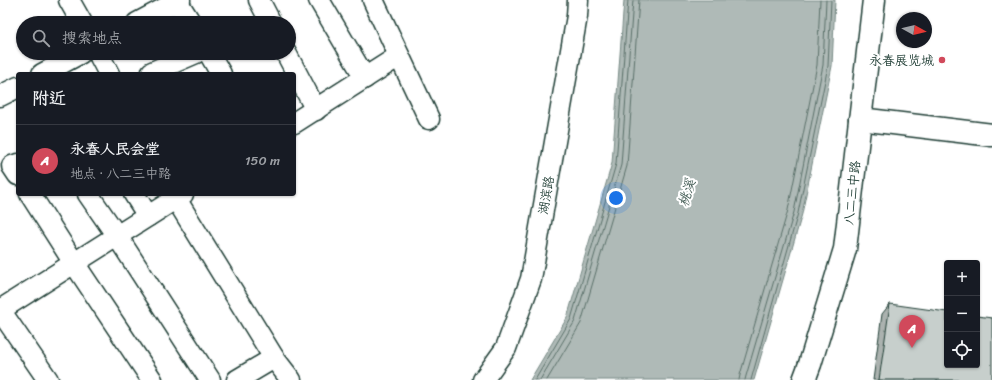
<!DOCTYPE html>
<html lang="zh">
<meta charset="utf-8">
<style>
:root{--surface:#171b24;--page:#20242c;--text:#f1f3f6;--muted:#9ea1a6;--line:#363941;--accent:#d1495b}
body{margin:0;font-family:Sriracha,"LXGW WenKai TC",sans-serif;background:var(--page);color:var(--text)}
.controls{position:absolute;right:12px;bottom:12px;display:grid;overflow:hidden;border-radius:4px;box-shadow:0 1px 3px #0004}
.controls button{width:36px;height:36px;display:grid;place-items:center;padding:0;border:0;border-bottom:1px solid var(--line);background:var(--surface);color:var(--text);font:20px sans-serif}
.compass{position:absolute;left:896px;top:12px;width:36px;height:36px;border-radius:50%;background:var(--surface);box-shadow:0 1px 3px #0004;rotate:98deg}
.you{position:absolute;left:616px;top:198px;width:14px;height:14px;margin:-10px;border:3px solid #fff;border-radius:50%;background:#1a73e8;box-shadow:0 0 0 6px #1a73e833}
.badge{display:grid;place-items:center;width:26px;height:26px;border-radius:50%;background:var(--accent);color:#fff;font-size:13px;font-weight:700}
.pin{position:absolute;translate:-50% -33px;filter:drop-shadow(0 1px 2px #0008)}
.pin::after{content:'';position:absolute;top:21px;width:14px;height:12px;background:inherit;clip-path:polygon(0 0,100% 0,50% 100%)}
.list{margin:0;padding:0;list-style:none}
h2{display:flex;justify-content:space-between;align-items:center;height:52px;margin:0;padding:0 16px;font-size:17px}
h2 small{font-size:13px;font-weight:400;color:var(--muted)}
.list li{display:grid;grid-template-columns:26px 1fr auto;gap:12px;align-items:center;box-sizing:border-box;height:72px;padding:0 16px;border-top:1px solid var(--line)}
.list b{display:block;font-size:15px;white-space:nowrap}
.list p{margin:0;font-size:13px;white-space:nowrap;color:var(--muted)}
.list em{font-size:13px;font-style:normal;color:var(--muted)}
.icon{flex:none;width:22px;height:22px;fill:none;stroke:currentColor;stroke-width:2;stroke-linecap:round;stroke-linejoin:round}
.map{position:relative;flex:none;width:992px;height:380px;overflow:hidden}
.search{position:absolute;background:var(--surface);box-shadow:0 1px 3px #0004;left:16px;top:16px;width:280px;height:44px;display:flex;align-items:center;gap:10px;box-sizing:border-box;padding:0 14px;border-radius:22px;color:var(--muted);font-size:15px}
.panel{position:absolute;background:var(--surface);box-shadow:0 1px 3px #0004;left:16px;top:72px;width:280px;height:124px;border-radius:4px}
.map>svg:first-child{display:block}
.water{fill:#afbab7;stroke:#758883}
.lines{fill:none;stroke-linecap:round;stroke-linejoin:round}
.shore{stroke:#596f68;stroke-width:1}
.minor-casing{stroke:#1f3d34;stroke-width:23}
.major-casing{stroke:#1f3d34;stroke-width:25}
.minor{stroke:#fff;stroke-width:20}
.major{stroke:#fff;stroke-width:22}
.wall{fill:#abb2af;stroke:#1f3d34}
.building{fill:#c7cfcc;stroke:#1f3d34}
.poi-dot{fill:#d1495b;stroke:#fff;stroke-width:1.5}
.labels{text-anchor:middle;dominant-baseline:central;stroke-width:4;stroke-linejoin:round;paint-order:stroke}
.poi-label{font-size:13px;fill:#1f3d34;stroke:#fff;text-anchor:end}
.street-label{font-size:13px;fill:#1f3d34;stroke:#fff}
.water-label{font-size:14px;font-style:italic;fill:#4a625b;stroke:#fff}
</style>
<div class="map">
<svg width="992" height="380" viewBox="0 0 992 380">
<rect width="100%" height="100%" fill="#fff"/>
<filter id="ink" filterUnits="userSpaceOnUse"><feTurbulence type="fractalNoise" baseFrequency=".025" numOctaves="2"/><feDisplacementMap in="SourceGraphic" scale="8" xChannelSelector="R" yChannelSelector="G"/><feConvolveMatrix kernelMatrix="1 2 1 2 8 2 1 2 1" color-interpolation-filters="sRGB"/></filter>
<g filter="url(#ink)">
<!-- water -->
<polygon class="water" points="624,0 835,0 832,66 802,214 754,380 530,380 567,318 612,163"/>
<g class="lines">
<!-- shore -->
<g class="shore">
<polyline points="535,380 571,319 616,164 628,0"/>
<polyline points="540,380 575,321 621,165 633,0"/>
<polyline points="547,380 581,323 627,166 639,0"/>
<polyline points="739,380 740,375 788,210 817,65 820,0"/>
<polyline points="745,380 746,376 794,212 823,65 826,0"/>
<polyline points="751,380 798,213 828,66 831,0"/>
</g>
<!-- minor casing -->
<g class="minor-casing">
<g id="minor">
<polyline points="69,0 82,23"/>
<polyline points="259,0 271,23"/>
<polyline points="319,0 365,78"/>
<polyline points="373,0 429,119"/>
<polyline points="177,1 191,23"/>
<polyline points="137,23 180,0"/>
<polyline points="98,53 109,74"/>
<polyline points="209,53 221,74"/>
<polyline points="286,53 316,110"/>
<polyline points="42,74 81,53"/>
<polyline points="152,74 152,72 196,53"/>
<polyline points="0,96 18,87"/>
<polyline points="294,123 399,56"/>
<polyline points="18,164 12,166 18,175"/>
<polyline points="30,194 74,263 152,380"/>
<polyline points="88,194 117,236 210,380"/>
<polyline points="134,194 148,216"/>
<polyline points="173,194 274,358 291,380"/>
<polyline points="0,310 183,194"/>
<polyline points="0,310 48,380"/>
<polyline points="237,380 274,358"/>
<polyline points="483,380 506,348 531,279 577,16 578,0"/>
</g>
</g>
<!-- major casing -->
<g class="major-casing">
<g id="major">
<polyline points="860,119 992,135"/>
<polyline points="804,380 810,364 845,249 874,0"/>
</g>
</g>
<!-- minor -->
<use href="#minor" class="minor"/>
<!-- major -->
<use href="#major" class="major"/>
</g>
<!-- wall -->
<polygon class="wall" points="890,304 992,380 873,380 882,314"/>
<!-- building -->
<polygon class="building" points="890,304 947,312 947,365 977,365 977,316 992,318 992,380 879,380"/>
</g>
<!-- markers -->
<circle class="poi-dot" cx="942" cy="60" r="4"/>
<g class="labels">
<!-- poi labels -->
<g class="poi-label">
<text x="934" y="60">永春展览城</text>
</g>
<!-- street labels -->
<g class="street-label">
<text transform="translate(852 193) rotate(-84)">八二三中路</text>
<text transform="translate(546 195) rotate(-80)">湖滨路</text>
</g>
<!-- water labels -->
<g class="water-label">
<text transform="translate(687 193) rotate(-73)">桃溪</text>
</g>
</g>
</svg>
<div class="controls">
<button>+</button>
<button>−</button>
<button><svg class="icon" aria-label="locate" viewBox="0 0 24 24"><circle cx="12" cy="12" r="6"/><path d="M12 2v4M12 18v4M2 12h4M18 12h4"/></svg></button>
</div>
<svg class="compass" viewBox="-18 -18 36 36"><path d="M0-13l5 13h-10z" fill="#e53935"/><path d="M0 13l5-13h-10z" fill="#9ea1a6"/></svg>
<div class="you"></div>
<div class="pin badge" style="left:912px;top:348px">A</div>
<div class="search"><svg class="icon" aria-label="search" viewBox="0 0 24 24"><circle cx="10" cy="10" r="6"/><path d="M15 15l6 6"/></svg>搜索地点</div>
<section class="panel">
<h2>附近<small></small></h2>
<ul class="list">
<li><span class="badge">A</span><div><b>永春人民会堂</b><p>地点 · 八二三中路</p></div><em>150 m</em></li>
</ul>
</section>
</div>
